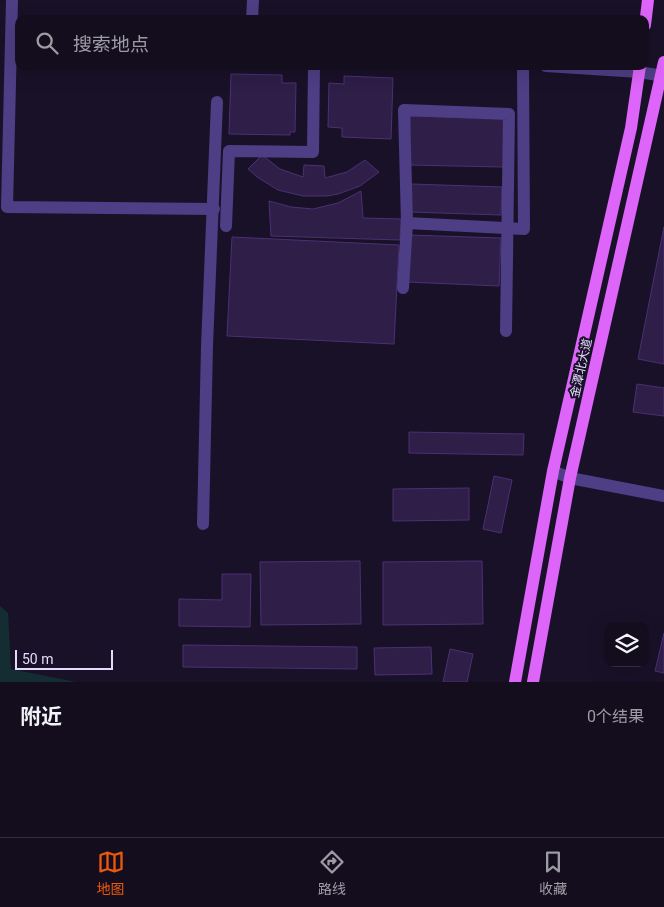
<!DOCTYPE html>
<html lang="zh">
<meta charset="utf-8">
<style>
:root{--surface:#130d1e;--page:#201b2b;--text:#f1f3f6;--muted:#9d9ca4;--line:#322d3c;--accent:#ea580c}
body{margin:0;font-family:Roboto,"Noto Sans SC",sans-serif;background:var(--page);color:var(--text)}
.controls{position:absolute;right:15px;bottom:15px;display:grid;overflow:hidden;border-radius:10px;box-shadow:0 5px 20px #0002}
.controls button{width:45px;height:45px;display:grid;place-items:center;padding:0;border:0;border-bottom:1px solid var(--line);background:var(--surface);color:var(--text);font:25px sans-serif}
.scale{position:absolute;left:15px;bottom:12px;width:98px;box-sizing:border-box;padding-left:5px;border:2px solid #e4dafe;border-top:0;font-size:14px;line-height:18px;white-space:nowrap;color:#e4dafe;-webkit-text-stroke:4px #191128;paint-order:stroke}
.list{margin:0;padding:0;list-style:none}
h2{display:flex;justify-content:space-between;align-items:center;height:65px;margin:0;padding:0 20px;font-size:21px}
h2 small{font-size:16px;font-weight:400;color:var(--muted)}
.icon{flex:none;width:28px;height:28px;fill:none;stroke:currentColor;stroke-width:2;stroke-linecap:round;stroke-linejoin:round}
.map{position:relative;flex:none;width:664px;height:682px;overflow:hidden}
.search{position:absolute;background:var(--surface);box-shadow:0 5px 20px #0002;left:15px;right:15px;top:15px;height:55px;display:flex;align-items:center;gap:12px;box-sizing:border-box;padding:0 18px;border-radius:10px;color:var(--muted);font-size:19px}
.sheet{height:155px;background:var(--surface)}
nav{display:flex;justify-content:space-around;align-items:center;box-sizing:border-box;height:70px;border-top:1px solid var(--line);background:var(--surface);font-size:14px;color:var(--muted)}
nav a{display:grid;justify-items:center;gap:2px}
nav .on{color:var(--accent)}
.map>svg:first-child{display:block}
.green{fill:#142d32}
.building{fill:#2e1e48;stroke:#4a3173}
.lines{fill:none;stroke-linecap:round;stroke-linejoin:round}
.minor{stroke:#4e3e85;stroke-width:12}
.major{stroke:#dd65f9;stroke-width:12}
.labels{text-anchor:middle;dominant-baseline:central;stroke-width:4;stroke-linejoin:round;paint-order:stroke}
.street-label{font-size:12px;fill:#e4dafe;stroke:#191128}
</style>
<div class="map">
<svg width="664" height="682" viewBox="0 0 664 682">
<rect width="100%" height="100%" fill="#191128"/>
<!-- green -->
<polygon class="green" points="0,606 8,613 11,669 76,682 0,682"/>
<!-- building -->
<g class="building">
<polygon points="231,74 282,75 282,83 296,83 295,132 290,132 290,135 229,134"/>
<polygon points="344,76 393,78 391,139 342,137 342,128 328,127 329,83 344,84"/>
<polygon points="410,116 505,118 503,167 409,165"/>
<polygon points="262,155 280,169 303,177 304,165 324,166 325,178 347,172 365,160 379,172 360,186 338,194 327,196 303,196 278,190 257,177 248,169"/>
<polygon points="411,184 502,187 501,215 410,212"/>
<polygon points="361,191 363,218 401,219 400,240 271,236 269,201 291,207 313,209 338,203"/>
<polygon points="664,227 664,364 638,359"/>
<polygon points="409,235 501,238 499,286 407,282"/>
<polygon points="232,237 399,245 394,344 227,336"/>
<polygon points="637,384 664,388 664,416 633,412"/>
<polygon points="409,432 524,434 523,455 409,453"/>
<polygon points="494,476 512,480 501,533 483,529"/>
<polygon points="469,488 469,520 393,521 393,489"/>
<polygon points="360,561 361,624 261,625 260,562"/>
<polygon points="482,561 483,624 383,625 383,562"/>
<polygon points="222,574 251,574 250,627 179,626 179,599 222,600"/>
<polygon points="664,633 664,673 655,671"/>
<polygon points="183,645 357,647 357,669 183,667"/>
<polygon points="431,647 432,674 375,675 374,648"/>
<polygon points="450,649 473,654 467,682 443,682"/>
</g>
<g class="lines">
<!-- minor -->
<g class="minor">
<polyline points="12,0 7,207 214,209"/>
<polyline points="252,19 253,0"/>
<polyline points="546,66 639,72 664,76"/>
<polyline points="407,223 524,229 523,66"/>
<polyline points="226,226 229,151 313,152 314,66"/>
<polyline points="403,288 407,223 404,110 509,114 506,331"/>
<polyline points="553,471 570,478 664,496"/>
<polyline points="203,524 207,346 217,102"/>
</g>
<!-- major -->
<g class="major">
<polyline points="645,25 648,0"/>
<polyline points="515,682 553,471 631,128 640,66"/>
<polyline points="533,682 570,478 664,62"/>
</g>
</g>
<g class="labels">
<!-- street labels -->
<g class="street-label">
<text transform="translate(581 368) rotate(-77)">金潭北大道</text>
</g>
</g>
</svg>
<div class="controls">
<button><svg class="icon" aria-label="layers" viewBox="0 0 24 24"><path d="M12 4l9 5-9 5-9-5zM3 14l9 5 9-5"/></svg></button>
</div>
<div class="scale">50 m</div>
<div class="search"><svg class="icon" aria-label="search" viewBox="0 0 24 24"><circle cx="10" cy="10" r="6"/><path d="M15 15l6 6"/></svg>搜索地点</div>
</div>
<section class="sheet">
<h2>附近<small>0个结果</small></h2>
<ul class="list">
</ul>
</section>
<nav>
<a class="on"><svg class="icon" aria-label="map" viewBox="0 0 24 24"><path d="M3 6l6-2 6 2 6-2v14l-6 2-6-2-6 2zM9 4v14M15 6v14"/></svg>地图</a>
<a><svg class="icon" aria-label="directions" viewBox="0 0 24 24"><path d="M12 3l9 9-9 9-9-9zM9 14v-3h6M13 9l2 2-2 2"/></svg>路线</a>
<a><svg class="icon" aria-label="saved" viewBox="0 0 24 24"><path d="M7 4h10v16l-5-4-5 4z"/></svg>收藏</a>
</nav>
